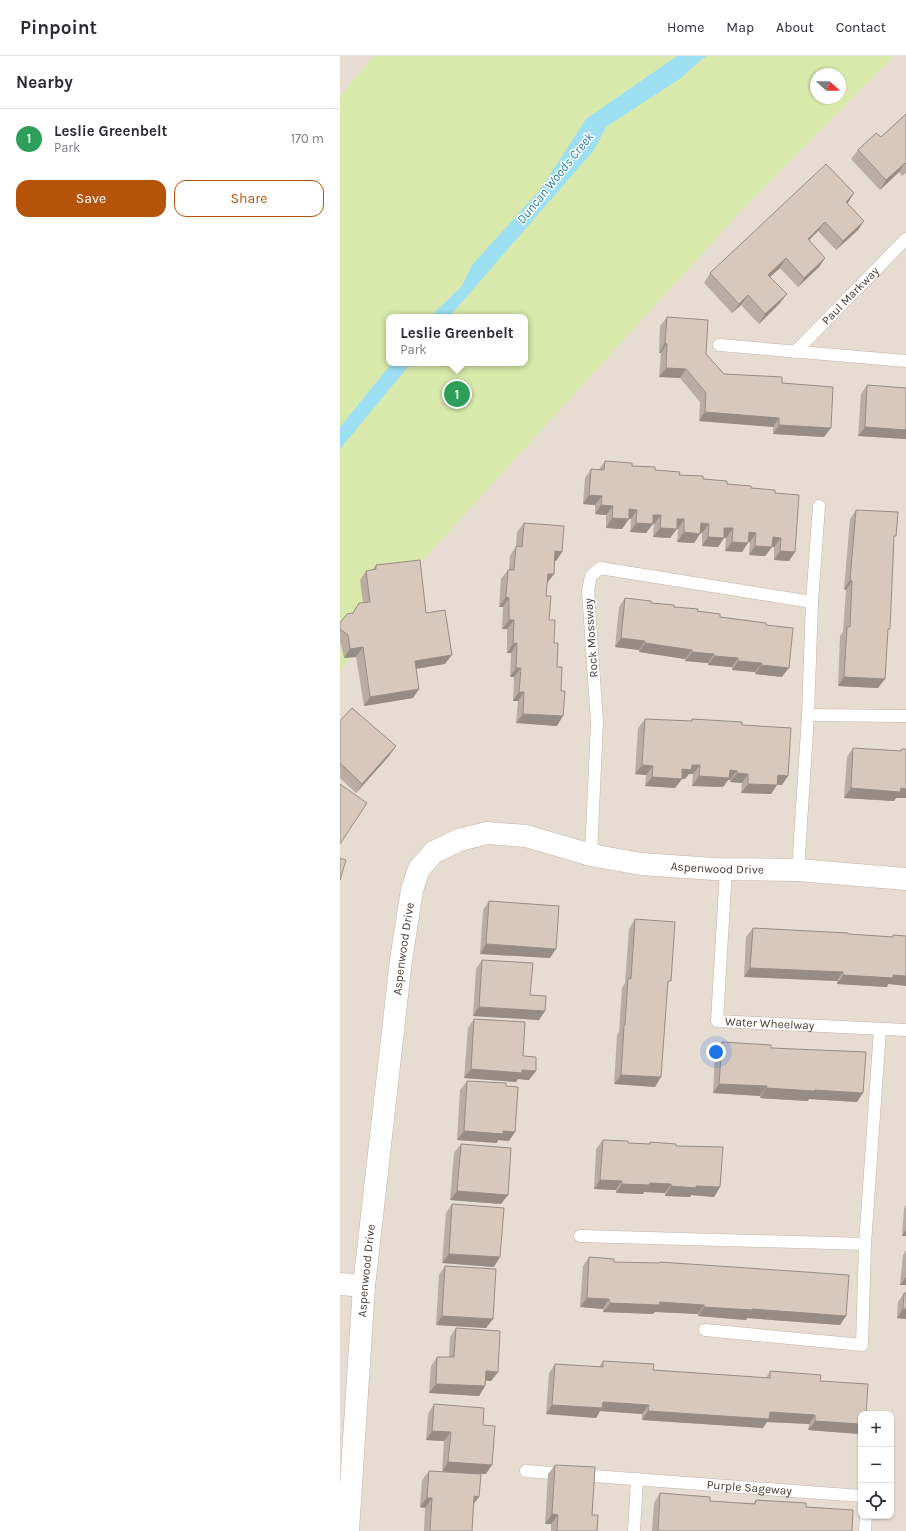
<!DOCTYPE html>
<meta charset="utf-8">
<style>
:root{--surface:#fff;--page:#f2f2f3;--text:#2b2b33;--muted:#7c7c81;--line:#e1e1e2;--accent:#b45309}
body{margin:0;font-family:Karla,sans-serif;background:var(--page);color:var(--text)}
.controls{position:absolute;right:12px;bottom:12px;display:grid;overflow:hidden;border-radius:8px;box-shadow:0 1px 3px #0004}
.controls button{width:36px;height:36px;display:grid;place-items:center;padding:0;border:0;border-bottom:1px solid var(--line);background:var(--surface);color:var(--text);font:20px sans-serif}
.compass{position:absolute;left:470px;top:12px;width:36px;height:36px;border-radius:50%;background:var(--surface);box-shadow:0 1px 3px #0004;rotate:111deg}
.you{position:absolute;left:376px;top:996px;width:14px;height:14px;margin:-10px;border:3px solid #fff;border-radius:50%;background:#1a73e8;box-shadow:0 0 0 6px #1a73e833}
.badge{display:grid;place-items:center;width:26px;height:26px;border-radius:50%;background:var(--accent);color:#fff;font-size:13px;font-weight:700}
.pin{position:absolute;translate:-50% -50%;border:2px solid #fff;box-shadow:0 1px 4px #0006}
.popup{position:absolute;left:46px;top:258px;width:142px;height:52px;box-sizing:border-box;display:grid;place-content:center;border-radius:8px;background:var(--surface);filter:drop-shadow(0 1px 3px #0005);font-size:13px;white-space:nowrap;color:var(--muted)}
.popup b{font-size:15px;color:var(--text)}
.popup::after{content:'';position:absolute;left:50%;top:100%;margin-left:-8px;border:8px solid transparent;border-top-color:var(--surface)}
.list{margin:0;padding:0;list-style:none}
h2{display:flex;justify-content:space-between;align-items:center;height:52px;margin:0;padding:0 16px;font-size:17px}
h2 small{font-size:13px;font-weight:400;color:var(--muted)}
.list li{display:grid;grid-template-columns:26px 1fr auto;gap:12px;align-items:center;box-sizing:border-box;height:60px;padding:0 16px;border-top:1px solid var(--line)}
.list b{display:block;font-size:15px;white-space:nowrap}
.list p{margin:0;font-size:13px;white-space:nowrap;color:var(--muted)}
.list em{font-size:13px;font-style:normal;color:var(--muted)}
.actions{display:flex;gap:8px;padding:12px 16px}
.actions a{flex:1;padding:9px 0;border:1px solid var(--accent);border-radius:12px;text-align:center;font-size:14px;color:var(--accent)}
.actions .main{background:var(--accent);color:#fff}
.icon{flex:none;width:22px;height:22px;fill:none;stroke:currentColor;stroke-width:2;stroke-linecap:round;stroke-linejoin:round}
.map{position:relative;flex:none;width:566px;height:1475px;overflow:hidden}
header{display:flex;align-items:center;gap:24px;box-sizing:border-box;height:56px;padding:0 20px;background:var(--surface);border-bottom:1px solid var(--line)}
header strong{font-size:19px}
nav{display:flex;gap:22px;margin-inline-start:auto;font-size:14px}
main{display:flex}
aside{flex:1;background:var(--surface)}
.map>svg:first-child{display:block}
.residential{fill:#e7dcd2;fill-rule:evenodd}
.green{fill:#d8e9ab;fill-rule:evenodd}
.water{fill:#9ddff2}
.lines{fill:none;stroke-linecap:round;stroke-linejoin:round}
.lane-casing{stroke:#c1b4a9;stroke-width:13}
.street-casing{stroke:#c1b4a9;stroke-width:23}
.lane{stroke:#fff;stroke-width:12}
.street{stroke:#fff;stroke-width:22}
.wall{fill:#baaca2}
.shaded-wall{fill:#978c84}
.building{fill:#d8c8bc;stroke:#978c84}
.labels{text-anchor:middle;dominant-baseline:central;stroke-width:3;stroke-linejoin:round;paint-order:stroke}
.street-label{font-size:12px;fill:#453b34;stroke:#fff}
.water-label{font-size:13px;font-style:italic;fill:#267f9c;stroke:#fff}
</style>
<header>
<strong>Pinpoint</strong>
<nav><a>Home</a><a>Map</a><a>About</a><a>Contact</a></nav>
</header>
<main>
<aside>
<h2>Nearby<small></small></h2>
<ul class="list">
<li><span class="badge" style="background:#2e9e5b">1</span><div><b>Leslie Greenbelt</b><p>Park</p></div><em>170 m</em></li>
</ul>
<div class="actions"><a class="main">Save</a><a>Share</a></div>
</aside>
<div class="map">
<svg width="566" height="1475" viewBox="0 0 566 1475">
<rect width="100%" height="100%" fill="#f3ece4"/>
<!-- residential -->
<g class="residential">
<polygon points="0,0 34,0 0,40"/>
<path d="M554,0h12v1475h-566v-859l63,-90 342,-375zM521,1358h30v102h-30z"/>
</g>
<!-- green -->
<path class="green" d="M34,0h520l-149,151 -342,375 -63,90v-576zM476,18h24v24h-24zM49,261h136v46h-136z"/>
<!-- water -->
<g class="water">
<polygon points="337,0 367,0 363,2 341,22 266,71 254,94 109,261 90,261 122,230 132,209 200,134 246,63"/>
<polygon points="52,307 71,307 0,393 0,371"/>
</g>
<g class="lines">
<!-- lane casing -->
<g class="lane-casing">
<g id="lane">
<polyline points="379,289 566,305"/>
<path id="s1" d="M455,296l111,-113"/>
<polyline points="472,546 479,450"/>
<polyline points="468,659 566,660"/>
<polyline points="251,799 257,666 248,535 251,520 260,512 472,546 468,659 458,814"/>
<path id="s2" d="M386,813l-9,152 189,9"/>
<polyline points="240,1180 525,1188"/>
<polyline points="365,1274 522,1289 525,1188 540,973"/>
<path id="s3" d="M186,1415l335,25"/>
<polyline points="294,1475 297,1423"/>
<polyline points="525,1475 526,1460"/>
</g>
</g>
<!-- street casing -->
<g class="street-casing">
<g id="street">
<polyline points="0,1228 24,1230"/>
<path id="s4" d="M8,1475l16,-245 37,-326 11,-70 7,-21 15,-17 25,-12 28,-7 39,3 65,19 50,9 73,5 84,1 108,9"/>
</g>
</g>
<!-- lane -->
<use href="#lane" class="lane"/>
<!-- street -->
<use href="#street" class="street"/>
</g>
<!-- wall -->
<g class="wall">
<polygon points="566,58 566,117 562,120 559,116 540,134 511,103 518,94 541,81"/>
<polygon points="507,147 524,165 518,174 496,194 478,175 469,184 485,202 479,211 458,231 440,212 430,221 440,247 419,268 401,249 392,257 364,227 370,217"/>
<polygon points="327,261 366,298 384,318 442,327 484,381 433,378 433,371 359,365 360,346 340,322 319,321 321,297 319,297 320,270"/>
<polygon points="527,329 566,332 566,383 518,380 521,338"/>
<polygon points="265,405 435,437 455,496 449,505 434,504 434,491 432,491 425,500 409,499 410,486 408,486 402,496 385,495 386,482 384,482 378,491 362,490 362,477 360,477 354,487 337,486 338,473 337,472 330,482 313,481 314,468 313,468 306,477 290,476 291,463 289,463 282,473 266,472 266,459 255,458 255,449 243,448 245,422 251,413 259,413"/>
<polygon points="516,454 554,483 548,576 538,632 498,630 500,580 503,576 506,534 504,533 510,463"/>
<polygon points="184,467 222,496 216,505 215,505 214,518 207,527 206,540 209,564 214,587 217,611 217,670 176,667 178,645 173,645 174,621 170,621 171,597 167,597 167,573 162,573 163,551 159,551 161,523 168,514 169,514 170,500 176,490 177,476"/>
<polygon points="36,509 86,557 105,608 76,613 73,642 24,650 16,601 4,602 1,588 0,587 0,567 13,557 19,547 23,547 20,524 26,515 32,514"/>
<polygon points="285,542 357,555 380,561 426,569 442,621 415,618 415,616 392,614 392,611 368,609 368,607 345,605 345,603 299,596 299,594 275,591 279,551"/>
<polygon points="305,663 351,665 352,663 402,669 442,729 437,729 431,738 401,737 402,727 390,726 390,724 388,724 383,731 352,730 353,718 349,718 345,723 342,723 335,732 305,730 306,719 295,718 298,672"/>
<polygon points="0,665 56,690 49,700 16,737 0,722"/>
<polygon points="513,692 560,695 562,693 556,742 554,745 504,742 507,701"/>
<polygon points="149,845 210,902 140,898 143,854"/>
<polygon points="295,863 328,929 315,1031 274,1028 277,979 279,976 282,932 285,927 289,873"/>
<polygon points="413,872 552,881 553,879 548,928 547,931 497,928 497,925 404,921 406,881"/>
<polygon points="142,904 205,955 199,964 133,960 136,913"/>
<polygon points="134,963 183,1000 189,1024 178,1023 176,1026 124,1022 128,972"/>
<polygon points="382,986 431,992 517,1046 469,1043 468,1045 420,1042 420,1040 373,1037 375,995"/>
<polygon points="127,1025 166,1030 169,1085 158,1084 157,1087 117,1084 120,1034"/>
<polygon points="263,1084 288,1087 308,1088 310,1086 336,1090 380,1131 374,1141 351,1139 350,1141 325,1140 325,1137 304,1136 303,1138 276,1137 276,1134 254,1133 256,1093"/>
<polygon points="121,1088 161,1148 110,1144 114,1097"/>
<polygon points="112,1148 154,1211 102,1207 106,1157"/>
<polygon points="566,1149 566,1180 562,1180 564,1152"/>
<polygon points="566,1194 566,1229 560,1229 563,1199"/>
<polygon points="249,1201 274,1206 319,1207 320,1206 500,1269 407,1262 406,1264 358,1260 358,1258 315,1256 313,1258 263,1256 263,1253 240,1251 243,1210"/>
<polygon points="105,1210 153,1263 146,1272 96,1269 99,1219"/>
<polygon points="564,1237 566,1263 557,1262 558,1246"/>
<polygon points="116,1272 158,1316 151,1325 146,1325 145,1330 139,1340 89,1337 91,1310 97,1301 109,1301 110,1281"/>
<polygon points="263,1305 313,1314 426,1322 430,1315 480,1325 519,1378 468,1374 469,1368 427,1366 423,1372 302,1364 302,1358 260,1355 256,1362 206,1358 209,1317 215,1308 259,1311"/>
<polygon points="94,1348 143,1369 146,1418 130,1417 134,1447 132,1475 84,1475 85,1452 80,1451 82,1424 89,1415 102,1416 104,1385 86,1384 88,1358"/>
<polygon points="215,1409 252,1459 257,1475 211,1475 211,1468 205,1468 208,1418"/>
<polygon points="320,1437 370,1445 413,1448 416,1444 466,1451 512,1475 312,1475 314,1447"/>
</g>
<!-- shaded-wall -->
<g class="shaded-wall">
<polygon points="565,107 559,116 540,134 546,124"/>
<polygon points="514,137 508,147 499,155 506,146"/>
<polygon points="524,165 518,174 496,194 503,185"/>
<polygon points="485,166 478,175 461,192 468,183"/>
<polygon points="446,202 440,212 422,228 428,219"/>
<polygon points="485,202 479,211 458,231 464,222"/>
<polygon points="447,238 440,247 419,268 425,258"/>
<polygon points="408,239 401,249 392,257 399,248"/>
<polygon points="325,287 327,288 321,297 319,297"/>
<polygon points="326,312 346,313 340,322 319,321"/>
<polygon points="365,356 439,362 433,371 359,365"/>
<polygon points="439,369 491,372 484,381 433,378"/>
<polygon points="525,371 566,374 566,383 518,380"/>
<polygon points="249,439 262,440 255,449 243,448"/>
<polygon points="261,449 273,450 266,459 255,458"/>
<polygon points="289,453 297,454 291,463 283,463"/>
<polygon points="313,459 321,459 314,468 309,468 313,468 306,477 290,476 296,467"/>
<polygon points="272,462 289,463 282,473 266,472"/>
<polygon points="337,463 344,463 338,473 331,472"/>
<polygon points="361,467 369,468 362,477 355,477"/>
<polygon points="320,472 337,473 330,482 313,481"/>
<polygon points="384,472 393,472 386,482 378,481"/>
<polygon points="344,476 360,478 354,487 337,486"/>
<polygon points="409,476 416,477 410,486 403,485"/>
<polygon points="368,481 384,482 378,491 362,490"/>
<polygon points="433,481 441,482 434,491 426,490"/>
<polygon points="392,486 408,487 402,496 385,495"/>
<polygon points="415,490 432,491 425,500 409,499"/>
<polygon points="215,495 222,496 216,505 209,504"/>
<polygon points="440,495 455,496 449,505 434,504"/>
<polygon points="208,518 214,518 207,527 201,527"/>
<polygon points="510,524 512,525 506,534 504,533"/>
<polygon points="166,541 169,542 163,551 159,551"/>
<polygon points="169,564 174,564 167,573 162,573"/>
<polygon points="281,582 305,585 299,594 275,591"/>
<polygon points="177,587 171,597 167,597 173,588"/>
<polygon points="305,587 352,594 345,603 299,596"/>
<polygon points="23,591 16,601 4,602 10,593"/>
<polygon points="352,596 374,598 368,607 345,605"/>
<polygon points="112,599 105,608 68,614 75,605"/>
<polygon points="374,600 398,602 392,611 368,609"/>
<polygon points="398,605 422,607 415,616 392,614"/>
<polygon points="421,609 449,612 442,621 415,618"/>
<polygon points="176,612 181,612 174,621 170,621"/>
<polygon points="504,621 545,623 538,632 498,630"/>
<polygon points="79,633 73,642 24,650 30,641"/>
<polygon points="179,636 184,636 178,645 173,645"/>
<polygon points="183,658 223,660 217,670 176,667"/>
<polygon points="56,690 49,700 16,737 22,728"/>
<polygon points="302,709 313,710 306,719 295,718"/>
<polygon points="352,709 360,709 353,718 349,718 345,723 342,723 335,732 305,730 312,721 342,713"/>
<polygon points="390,714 397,715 390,724 388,724 383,731 352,730 359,720"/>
<polygon points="397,717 408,718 402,727 390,726"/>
<polygon points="438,719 448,720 442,729 432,728"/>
<polygon points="408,728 437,729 431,738 401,737"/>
<polygon points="511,732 566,733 566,742 556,742 554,745 504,742"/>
<polygon points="146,888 216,893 210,902 140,898"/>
<polygon points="410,912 503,916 497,925 404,921"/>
<polygon points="503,919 553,919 566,920 566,930 548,928 547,931 497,928"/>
<polygon points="139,951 205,955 199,964 133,960"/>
<polygon points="131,1013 182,1014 196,1015 189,1024 178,1023 176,1026 124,1022"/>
<polygon points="281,1019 321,1021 315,1031 274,1028"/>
<polygon points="379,1028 427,1030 420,1040 373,1037"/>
<polygon points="426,1032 475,1034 523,1037 517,1046 469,1043 468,1045 420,1042"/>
<polygon points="124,1075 163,1075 175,1076 169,1085 158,1084 157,1087 117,1084"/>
<polygon points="260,1124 282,1125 276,1134 254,1133"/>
<polygon points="310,1127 331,1128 325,1137 304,1136 303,1138 276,1137 282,1128"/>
<polygon points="331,1130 356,1130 380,1131 374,1141 351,1139 350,1141 325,1140"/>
<polygon points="117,1135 168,1139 161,1148 110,1144"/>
<polygon points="566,1174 566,1180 562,1180"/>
<polygon points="109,1198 160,1201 154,1211 102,1207"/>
<polygon points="566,1221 566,1229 560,1229"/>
<polygon points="247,1242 269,1243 263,1253 240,1251"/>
<polygon points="320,1246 364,1249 358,1258 315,1256 313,1258 263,1256 270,1247"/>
<polygon points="364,1251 412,1253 506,1260 500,1269 407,1262 406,1264 358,1260"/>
<polygon points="563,1253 566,1253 566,1263 557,1262"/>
<polygon points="102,1260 153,1263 146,1272 96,1269"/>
<polygon points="146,1315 158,1316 151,1325 140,1324"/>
<polygon points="96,1328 145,1330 139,1340 89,1337"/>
<polygon points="263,1346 309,1349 302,1358 260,1355 256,1362 206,1358 212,1349"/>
<polygon points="308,1355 430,1356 475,1359 469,1368 427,1366 423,1372 302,1364"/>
<polygon points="475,1365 521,1368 521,1375 519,1378 468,1374"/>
<polygon points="92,1375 111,1376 104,1385 86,1384"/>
<polygon points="108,1406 152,1409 146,1418 102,1416"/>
<polygon points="134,1440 139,1441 132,1450"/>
<polygon points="87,1442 92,1442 85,1452 80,1451"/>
<polygon points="212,1458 218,1459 211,1468 205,1468"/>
</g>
<!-- building -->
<g class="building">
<polygon points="566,58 566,108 565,107 546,124 518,94 536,77 541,81"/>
<polygon points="486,108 514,137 506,146 524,165 503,185 485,166 468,183 485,202 464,222 446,202 428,219 447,238 425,258 408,239 399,248 370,217"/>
<polygon points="327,261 368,264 366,298 384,318 442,321 442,327 493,331 491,372 439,369 439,362 365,356 366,337 346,313 326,312 327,288 325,287"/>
<polygon points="527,329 566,332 566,374 525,371"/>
<polygon points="265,405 292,407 292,410 315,411 315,414 340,416 339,419 363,420 363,423 387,425 387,428 411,430 411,432 435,434 435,437 459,439 455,496 440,495 441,482 433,481 432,491 415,490 416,477 409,476 408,487 392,486 393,472 384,472 384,482 368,481 369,468 361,467 360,478 344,476 344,463 337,463 337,473 320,472 321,459 313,459 313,468 296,467 297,454 289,453 289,463 272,462 273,450 261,449 262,440 249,439 251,413 264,414"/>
<polygon points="516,454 558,456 556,480 554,480 550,573 548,573 545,623 504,621 507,571 510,571 512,525 510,524"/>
<polygon points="184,467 224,470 222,496 215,495 214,518 208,518 206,540 211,540 209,564 215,564 214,587 218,587 217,611 222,611 221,635 225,635 223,660 183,658 184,636 179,636 181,612 176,612 177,587 173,588 174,564 169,564 169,542 166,541 168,514 174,514 176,490 182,491"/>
<polygon points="80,504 86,557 105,554 112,599 75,605 79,633 30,641 23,591 10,593 8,579 0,573 0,567 7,558 13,557 19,547 30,546 26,515 36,513 36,509"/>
<polygon points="285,542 311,545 311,547 334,549 334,551 358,553 357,555 380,558 380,561 426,567 426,569 453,572 449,612 421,609 422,607 398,605 398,602 374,600 374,598 352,596 352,594 305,587 305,585 281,582"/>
<polygon points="12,652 56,690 22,728 0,707 0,665"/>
<polygon points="305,663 352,665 352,663 402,666 402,669 451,672 448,720 438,719 437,729 408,728 408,718 397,717 397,715 390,714 389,722 359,720 360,709 352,709 351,714 342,713 342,723 312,721 313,710 302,709"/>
<polygon points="513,692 561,695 562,693 566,693 566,733 561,732 560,736 511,732"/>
<polygon points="0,728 27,747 0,788"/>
<polygon points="0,802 6,804 0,824"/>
<polygon points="149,845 219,850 216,893 146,888"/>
<polygon points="295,863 335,866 331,925 328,925 321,1021 281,1019 284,970 285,969 288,922 291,923"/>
<polygon points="413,872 508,877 508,878 553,881 553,879 566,880 566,920 553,919 553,922 503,919 503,916 410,912"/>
<polygon points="142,904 193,907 190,939 206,940 205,955 139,951"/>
<polygon points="134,963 185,966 183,1000 196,1001 196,1015 182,1014 182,1017 131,1013"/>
<polygon points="382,986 431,989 431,992 526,996 523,1037 475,1034 474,1035 426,1032 427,1030 379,1028"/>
<polygon points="127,1025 166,1027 166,1030 178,1031 175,1076 163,1075 163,1078 124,1075"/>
<polygon points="263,1084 288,1085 288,1087 310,1088 310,1086 336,1088 336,1090 383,1091 380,1131 356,1130 356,1132 331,1130 331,1128 310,1127 309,1129 282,1128 282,1125 260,1124"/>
<polygon points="121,1088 171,1092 168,1139 117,1135"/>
<polygon points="112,1148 164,1152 160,1201 109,1198"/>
<polygon points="249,1201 274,1203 274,1206 319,1207 320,1206 509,1219 506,1260 412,1253 412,1254 364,1251 364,1249 320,1246 319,1249 270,1247 269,1243 247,1242"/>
<polygon points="105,1210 156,1213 153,1263 102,1260"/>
<polygon points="564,1237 566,1237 566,1253 563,1253"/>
<polygon points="116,1272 160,1275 158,1316 146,1315 145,1330 96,1328 97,1301 114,1301"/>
<polygon points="263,1305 314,1308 313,1314 430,1322 430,1315 481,1319 480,1325 528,1328 526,1358 521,1358 521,1368 475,1365 475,1359 430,1356 429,1363 308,1355 309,1349 263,1346 262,1352 212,1349 215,1308 263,1311"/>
<polygon points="94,1348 144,1352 143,1369 155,1370 152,1409 108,1406 111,1376 92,1375"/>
<polygon points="215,1409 255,1411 252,1459 258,1459 257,1475 217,1475 218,1459 212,1458"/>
<polygon points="89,1415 141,1418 139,1441 134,1440 132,1475 90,1475 92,1442 87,1442"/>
<polygon points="320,1437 370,1441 370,1445 415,1448 416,1444 466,1447 466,1451 513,1454 512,1475 318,1475"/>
</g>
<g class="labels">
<!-- street labels -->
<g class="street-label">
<text stroke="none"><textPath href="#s1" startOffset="79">Paul Markway</textPath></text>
<text transform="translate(251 582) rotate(-94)">Rock Mossway</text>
<text stroke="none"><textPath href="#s4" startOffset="980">Aspenwood Drive</textPath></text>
<text stroke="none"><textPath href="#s4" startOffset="585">Aspenwood Drive</textPath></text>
<text stroke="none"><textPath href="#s2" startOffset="205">Water Wheelway</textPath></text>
<text stroke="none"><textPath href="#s4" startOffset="261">Aspenwood Drive</textPath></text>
<text stroke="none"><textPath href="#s3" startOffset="224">Purple Sageway</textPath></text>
</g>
<!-- water labels -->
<g class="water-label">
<text transform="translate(215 122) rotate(-51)">Duncan Woods Creek</text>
</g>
</g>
</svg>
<div class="controls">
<button>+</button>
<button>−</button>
<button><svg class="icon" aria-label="locate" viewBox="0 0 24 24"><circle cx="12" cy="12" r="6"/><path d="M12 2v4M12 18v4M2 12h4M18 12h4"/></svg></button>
</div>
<svg class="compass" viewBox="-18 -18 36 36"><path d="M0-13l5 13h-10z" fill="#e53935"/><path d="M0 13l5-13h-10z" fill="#7c7c81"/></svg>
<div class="you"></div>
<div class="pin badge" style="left:117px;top:338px;background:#2e9e5b">1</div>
<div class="popup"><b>Leslie Greenbelt</b>Park</div>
</div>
</main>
